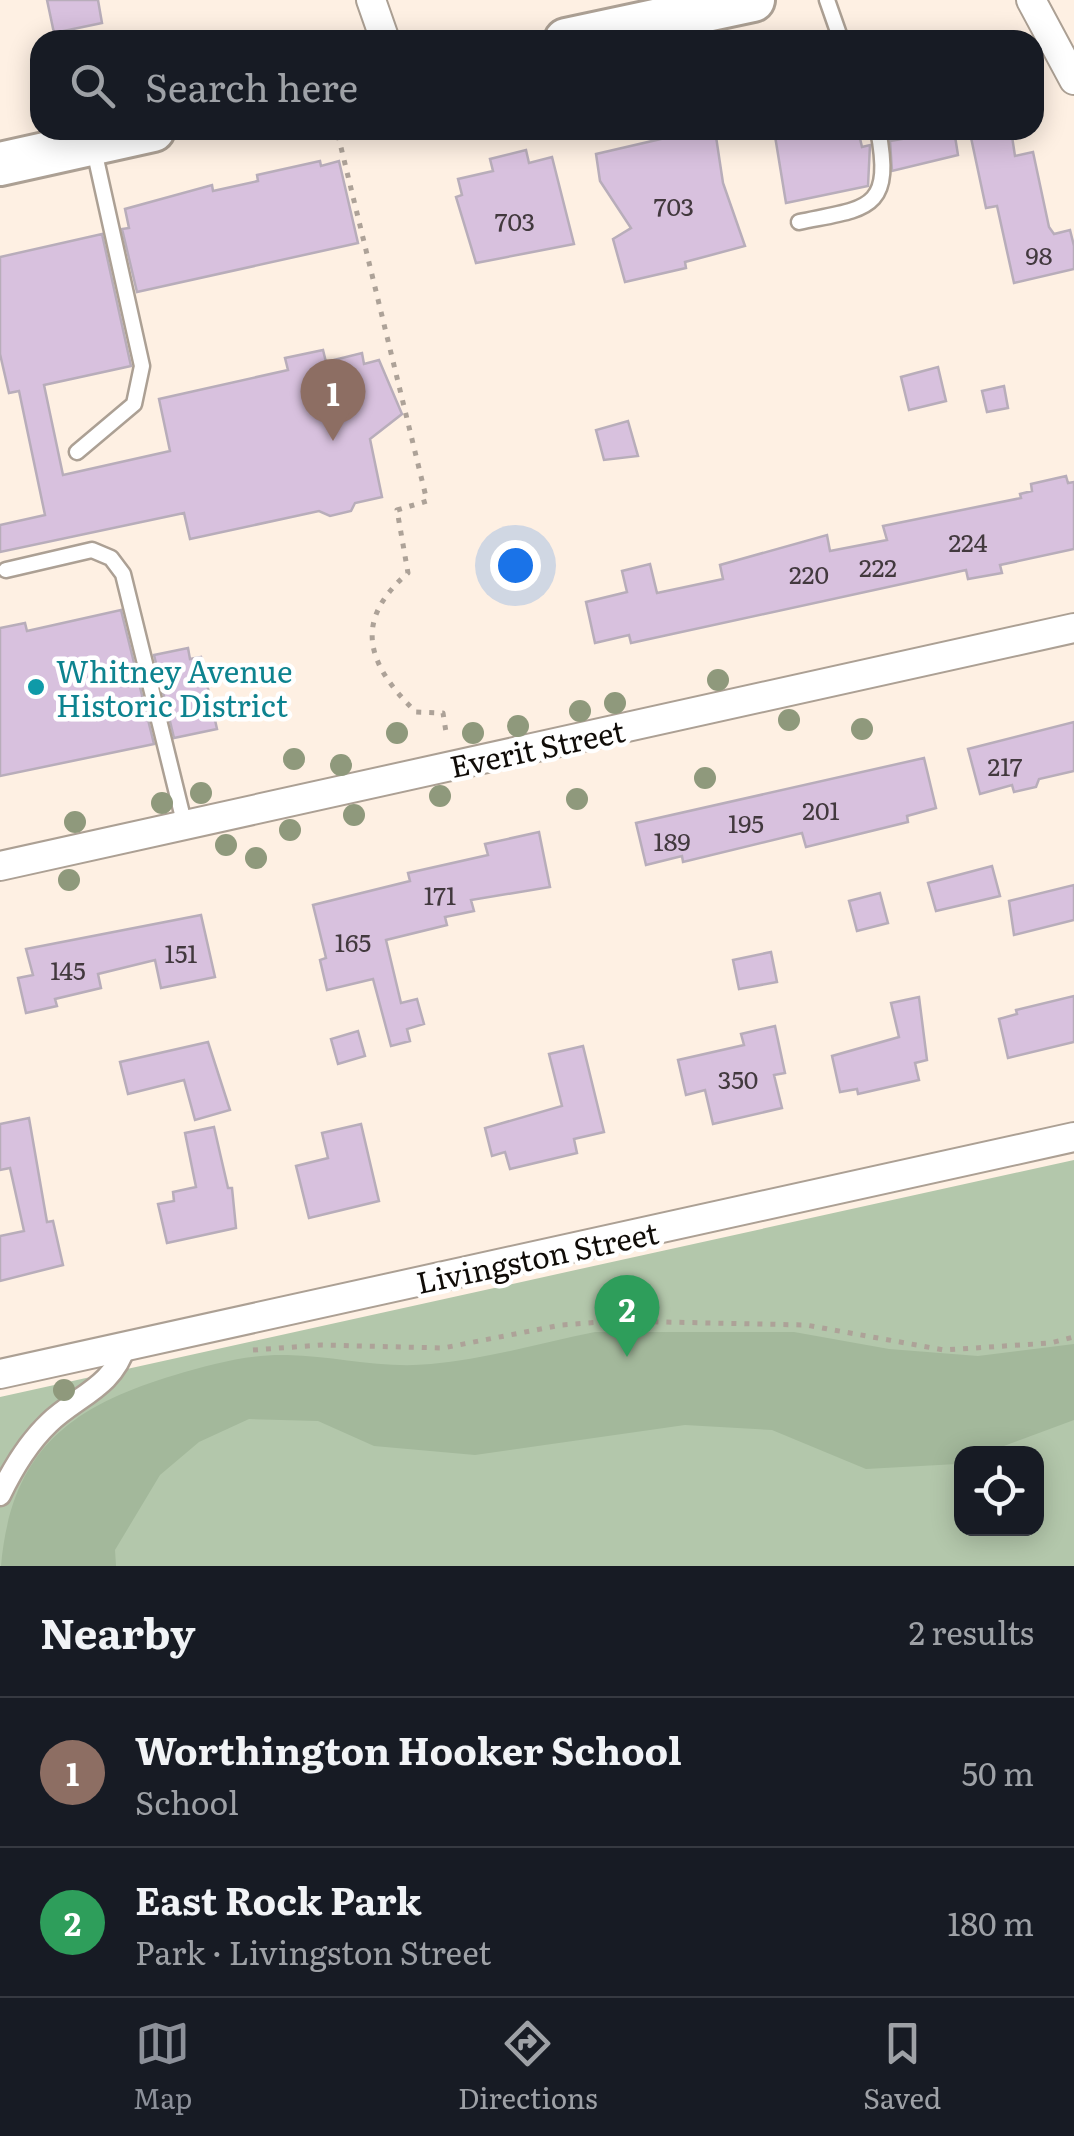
<!DOCTYPE html>
<meta charset="utf-8">
<style>
:root{--surface:#171b24;--page:#242831;--text:#f1f3f6;--muted:#9ea1a6;--line:#363941;--accent:#8c9099}
body{margin:0;font-family:Literata,serif;background:var(--page);color:var(--text)}
.controls{position:absolute;right:30px;bottom:30px;display:grid;overflow:hidden;border-radius:20px;box-shadow:0 5px 25px #0003}
.controls button{width:90px;height:90px;display:grid;place-items:center;padding:0;border:0;border-bottom:2px solid var(--line);background:var(--surface);color:var(--text);font:50px sans-serif}
.you{position:absolute;left:515px;top:565px;width:35px;height:35px;margin:-25px;border:8px solid #fff;border-radius:50%;background:#1a73e8;box-shadow:0 0 0 15px #1a73e833}
.badge{display:grid;place-items:center;width:65px;height:65px;border-radius:50%;background:var(--accent);color:#fff;font-size:32px;font-weight:700}
.pin{position:absolute;translate:-50% -82px;filter:drop-shadow(0 2px 5px #0008)}
.pin::after{content:'';position:absolute;top:52px;width:35px;height:30px;background:inherit;clip-path:polygon(0 0,100% 0,50% 100%)}
.list{margin:0;padding:0;list-style:none}
h2{display:flex;justify-content:space-between;align-items:center;height:130px;margin:0;padding:0 40px;font-size:42px}
h2 small{font-size:32px;font-weight:400;color:var(--muted)}
.list li{display:grid;grid-template-columns:65px 1fr auto;gap:30px;align-items:center;box-sizing:border-box;height:150px;padding:0 40px;border-top:2px solid var(--line)}
.list b{display:block;font-size:38px;white-space:nowrap}
.list p{margin:0;font-size:32px;white-space:nowrap;color:var(--muted)}
.list em{font-size:32px;font-style:normal;color:var(--muted)}
.icon{flex:none;width:55px;height:55px;fill:none;stroke:currentColor;stroke-width:2;stroke-linecap:round;stroke-linejoin:round}
.map{position:relative;flex:none;width:1074px;height:1566px;overflow:hidden}
.search{position:absolute;background:var(--surface);box-shadow:0 5px 25px #0003;left:30px;right:30px;top:30px;height:110px;display:flex;align-items:center;gap:25px;box-sizing:border-box;padding:0 35px;border-radius:30px;color:var(--muted);font-size:38px}
.sheet{height:430px;background:var(--surface)}
nav{display:flex;justify-content:space-around;align-items:center;box-sizing:border-box;height:140px;border-top:2px solid var(--line);background:var(--surface);font-size:28px;color:var(--muted)}
nav a{display:grid;justify-items:center;gap:5px}
nav .on{color:var(--accent)}
.map>svg:first-child{display:block}
.green{fill:#b3c7ab;fill-rule:evenodd}
.forest{fill:#a3b89b}
.building{fill:#d8c1de;stroke:#b8adba;stroke-width:2.5}
.lines{fill:none;stroke-linecap:round;stroke-linejoin:round}
.service-casing{stroke:#aca094;stroke-width:19}
.pedestrian-casing{stroke:#aca094;stroke-width:25}
.minor-casing{stroke:#aca094;stroke-width:32}
.primary-casing{stroke:#aca094;stroke-width:48}
.path{stroke:#ada298;stroke-width:5;stroke-dasharray:5 8;stroke-linecap:butt}
.service{stroke:#fff;stroke-width:14}
.pedestrian{stroke:#fff;stroke-width:20}
.minor{stroke:#fff;stroke-width:28}
.primary{stroke:#fff;stroke-width:42}
.tree{fill:#8f997c}
.culture-dot{fill:#0f9aa8;stroke:#fff;stroke-width:4}
.labels{text-anchor:middle;dominant-baseline:central;stroke-width:9;stroke-linejoin:round;paint-order:stroke}
.number-label{font-size:25px;fill:#42393e}
.culture-label{font-size:30px;fill:#0d838f;stroke:#fff;text-anchor:start}
.street-label{font-size:30px;fill:#100c08;stroke:#fff}
</style>
<div class="map">
<svg width="1074" height="1566" viewBox="0 0 1074 1566">
<rect width="100%" height="100%" fill="#fef0e3"/>
<!-- green -->
<path class="green" d="M1074,1160v406h-1074v-169zM962,1454h74v74h-74z"/>
<!-- forest -->
<path class="forest" d="M595,1332h199l95,17 89,7 96,-12v76l-89,33 -23,1 -1,9 -4,1 -91,5 -94,-39 -87,-5 -210,30 -101,-9 -56,-25 -69,-2 -50,23 -39,33 -45,75 1,16h-115c10,-115 69,-160 174,-191 36,-11 74,-21 112,-20 49,1 94,14 144,9 55,-5 110,-21 164,-32z"/>
<!-- building -->
<g class="building">
<polygon points="47,0 98,0 102,23 54,33"/>
<polygon points="663,130 715,130 723,183 745,246 685,262 686,268 625,282 613,239 631,228 600,181 596,154 665,138"/>
<polygon points="774,130 858,130 862,147 870,145 868,186 786,203"/>
<polygon points="954,130 958,155 892,171 890,141"/>
<polygon points="1011,130 1015,156 1033,152 1049,227 1054,234 1070,230 1074,246 1074,269 1014,283 997,206 986,208 970,133"/>
<polygon points="526,150 529,163 552,157 574,244 476,263 456,197 462,195 458,179 493,171 490,159"/>
<polygon points="320,161 321,166 339,161 358,243 137,292 122,229 129,228 125,209 212,185 213,191 258,181 257,175"/>
<polygon points="102,234 131,366 44,385 63,475 170,451 159,399 288,370 285,358 323,350 326,362 362,353 364,364 379,360 402,414 370,439 382,497 355,503 351,511 330,516 319,511 190,539 184,513 0,552 0,525 45,515 19,391 9,393 0,354 0,257"/>
<polygon points="938,367 946,401 909,410 901,377"/>
<polygon points="1004,386 1008,408 987,412 982,391"/>
<polygon points="628,421 638,456 604,460 596,430"/>
<polygon points="1066,476 1068,483 1074,482 1074,549 1000,565 1002,573 968,579 966,570 631,643 629,635 595,643 586,602 627,592 622,571 650,564 657,593 723,579 720,565 827,535 830,551 887,540 883,526 1021,498 1020,494 1032,491 1031,484"/>
<polygon points="121,610 154,744 0,776 0,628 25,623 27,631"/>
<polygon points="188,648 190,659 201,657 217,729 174,738 154,655"/>
<polygon points="1074,722 1074,771 1039,779 1036,787 1014,792 1012,785 980,794 968,749"/>
<polygon points="924,758 936,808 907,816 908,822 806,847 802,833 683,862 682,856 646,865 636,823"/>
<polygon points="539,832 550,887 471,900 474,911 445,917 447,925 386,940 401,1003 417,999 424,1024 407,1029 410,1041 391,1046 373,979 327,990 320,960 326,958 313,905 410,881 408,873 488,855 485,844"/>
<polygon points="992,866 1000,896 936,911 928,883"/>
<polygon points="1074,885 1074,920 1014,935 1009,901"/>
<polygon points="880,893 888,923 857,931 849,901"/>
<polygon points="201,915 215,977 161,988 155,960 98,974 101,988 55,999 57,1006 26,1013 18,978 33,975 26,949"/>
<polygon points="771,952 777,982 739,989 733,960"/>
<polygon points="1074,996 1074,1042 1008,1058 999,1019 1017,1014 1016,1010"/>
<polygon points="919,997 927,1060 915,1063 919,1080 858,1094 857,1089 840,1092 832,1056 899,1037 891,1003"/>
<polygon points="775,1026 785,1073 774,1075 782,1108 713,1124 705,1090 686,1095 678,1060 744,1045 741,1034"/>
<polygon points="358,1031 365,1056 338,1064 331,1039"/>
<polygon points="208,1042 230,1110 195,1120 184,1080 128,1094 120,1062"/>
<polygon points="583,1046 604,1132 574,1139 577,1153 510,1169 505,1152 492,1156 485,1128 562,1106 549,1054"/>
<polygon points="29,1118 47,1222 53,1221 63,1265 0,1281 0,1236 24,1231 10,1168 0,1170 0,1124"/>
<polygon points="361,1124 379,1201 309,1218 296,1166 328,1158 322,1133"/>
<polygon points="214,1127 228,1188 232,1188 236,1228 167,1243 158,1204 174,1201 173,1192 196,1187 185,1133"/>
</g>
<g class="lines">
<!-- service casing -->
<g class="service-casing">
<g id="service">
<polyline points="827,0 841,40"/>
<path d="M799,222c67,-14 95,-10 79,-92"/>
<polyline points="77,452 134,404 142,366 94,150"/>
<polyline points="6,570 92,550 111,558 123,574 185,826"/>
</g>
</g>
<!-- pedestrian casing -->
<g class="pedestrian-casing">
<path id="pedestrian" d="M0,1495c12,-25 28,-52 49,-72 28,-27 64,-36 76,-77"/>
</g>
<!-- minor casing -->
<g class="minor-casing">
<g id="minor">
<polyline points="371,0 385,40"/>
<polyline points="1031,0 1074,80"/>
<polyline points="0,866 1074,628"/>
<polyline points="0,1374 1074,1137"/>
</g>
</g>
<!-- primary casing -->
<g class="primary-casing">
<g id="primary">
<polyline points="566,40 753,0"/>
<polyline points="0,164 153,130"/>
</g>
</g>
<!-- path -->
<g class="path">
<path d="M338,135l89,366 -30,9 11,63c-56,48 -41,92 8,139l27,1 3,19"/>
<polyline points="253,1350 321,1345 443,1348 561,1325 615,1321 806,1325 944,1350 1050,1343 1074,1337"/>
</g>
<!-- service -->
<use href="#service" class="service"/>
<!-- pedestrian -->
<use href="#pedestrian" class="pedestrian"/>
<!-- minor -->
<use href="#minor" class="minor"/>
<!-- primary -->
<use href="#primary" class="primary"/>
</g>
<!-- trees -->
<g class="tree">
<circle cx="718" cy="680" r="11"/>
<circle cx="615" cy="703" r="11"/>
<circle cx="580" cy="711" r="11"/>
<circle cx="789" cy="720" r="11"/>
<circle cx="518" cy="726" r="11"/>
<circle cx="862" cy="729" r="11"/>
<circle cx="397" cy="733" r="11"/>
<circle cx="473" cy="733" r="11"/>
<circle cx="294" cy="759" r="11"/>
<circle cx="341" cy="765" r="11"/>
<circle cx="705" cy="778" r="11"/>
<circle cx="201" cy="793" r="11"/>
<circle cx="440" cy="796" r="11"/>
<circle cx="577" cy="799" r="11"/>
<circle cx="162" cy="803" r="11"/>
<circle cx="354" cy="815" r="11"/>
<circle cx="75" cy="822" r="11"/>
<circle cx="290" cy="830" r="11"/>
<circle cx="226" cy="845" r="11"/>
<circle cx="256" cy="858" r="11"/>
<circle cx="69" cy="880" r="11"/>
<circle cx="64" cy="1390" r="11"/>
</g>
<!-- markers -->
<circle class="culture-dot" cx="36" cy="687" r="10"/>
<g class="labels">
<!-- number labels -->
<g class="number-label">
<text x="674" y="205">703</text>
<text x="515" y="220">703</text>
<text x="1039" y="254">98</text>
<text x="968" y="541">224</text>
<text x="878" y="566">222</text>
<text x="809" y="573">220</text>
<text x="1005" y="765">217</text>
<text x="821" y="809">201</text>
<text x="746" y="822">195</text>
<text x="672" y="840">189</text>
<text x="440" y="894">171</text>
<text x="353" y="941">165</text>
<text x="181" y="952">151</text>
<text x="68" y="969">145</text>
<text x="738" y="1078">350</text>
</g>
<!-- culture labels -->
<g class="culture-label">
<text x="56" y="670">Whitney Avenue<tspan x="56" dy="34">Historic District</tspan></text>
</g>
<!-- street labels -->
<g class="street-label">
<text transform="translate(537 747) rotate(-12)">Everit Street</text>
<text transform="translate(537 1256) rotate(-12)">Livingston Street</text>
</g>
</g>
</svg>
<div class="controls">
<button><svg class="icon" aria-label="locate" viewBox="0 0 24 24"><circle cx="12" cy="12" r="6"/><path d="M12 2v4M12 18v4M2 12h4M18 12h4"/></svg></button>
</div>
<div class="you"></div>
<div class="pin badge" style="left:333px;top:441px;background:#8d6e63">1</div>
<div class="pin badge" style="left:627px;top:1357px;background:#2e9e5b">2</div>
<div class="search"><svg class="icon" aria-label="search" viewBox="0 0 24 24"><circle cx="10" cy="10" r="6"/><path d="M15 15l6 6"/></svg>Search here</div>
</div>
<section class="sheet">
<h2>Nearby<small>2 results</small></h2>
<ul class="list">
<li><span class="badge" style="background:#8d6e63">1</span><div><b>Worthington Hooker School</b><p>School</p></div><em>50 m</em></li>
<li><span class="badge" style="background:#2e9e5b">2</span><div><b>East Rock Park</b><p>Park · Livingston Street</p></div><em>180 m</em></li>
</ul>
</section>
<nav>
<a class="on"><svg class="icon" aria-label="map" viewBox="0 0 24 24"><path d="M3 6l6-2 6 2 6-2v14l-6 2-6-2-6 2zM9 4v14M15 6v14"/></svg>Map</a>
<a><svg class="icon" aria-label="directions" viewBox="0 0 24 24"><path d="M12 3l9 9-9 9-9-9zM9 14v-3h6M13 9l2 2-2 2"/></svg>Directions</a>
<a><svg class="icon" aria-label="saved" viewBox="0 0 24 24"><path d="M7 4h10v16l-5-4-5 4z"/></svg>Saved</a>
</nav>
